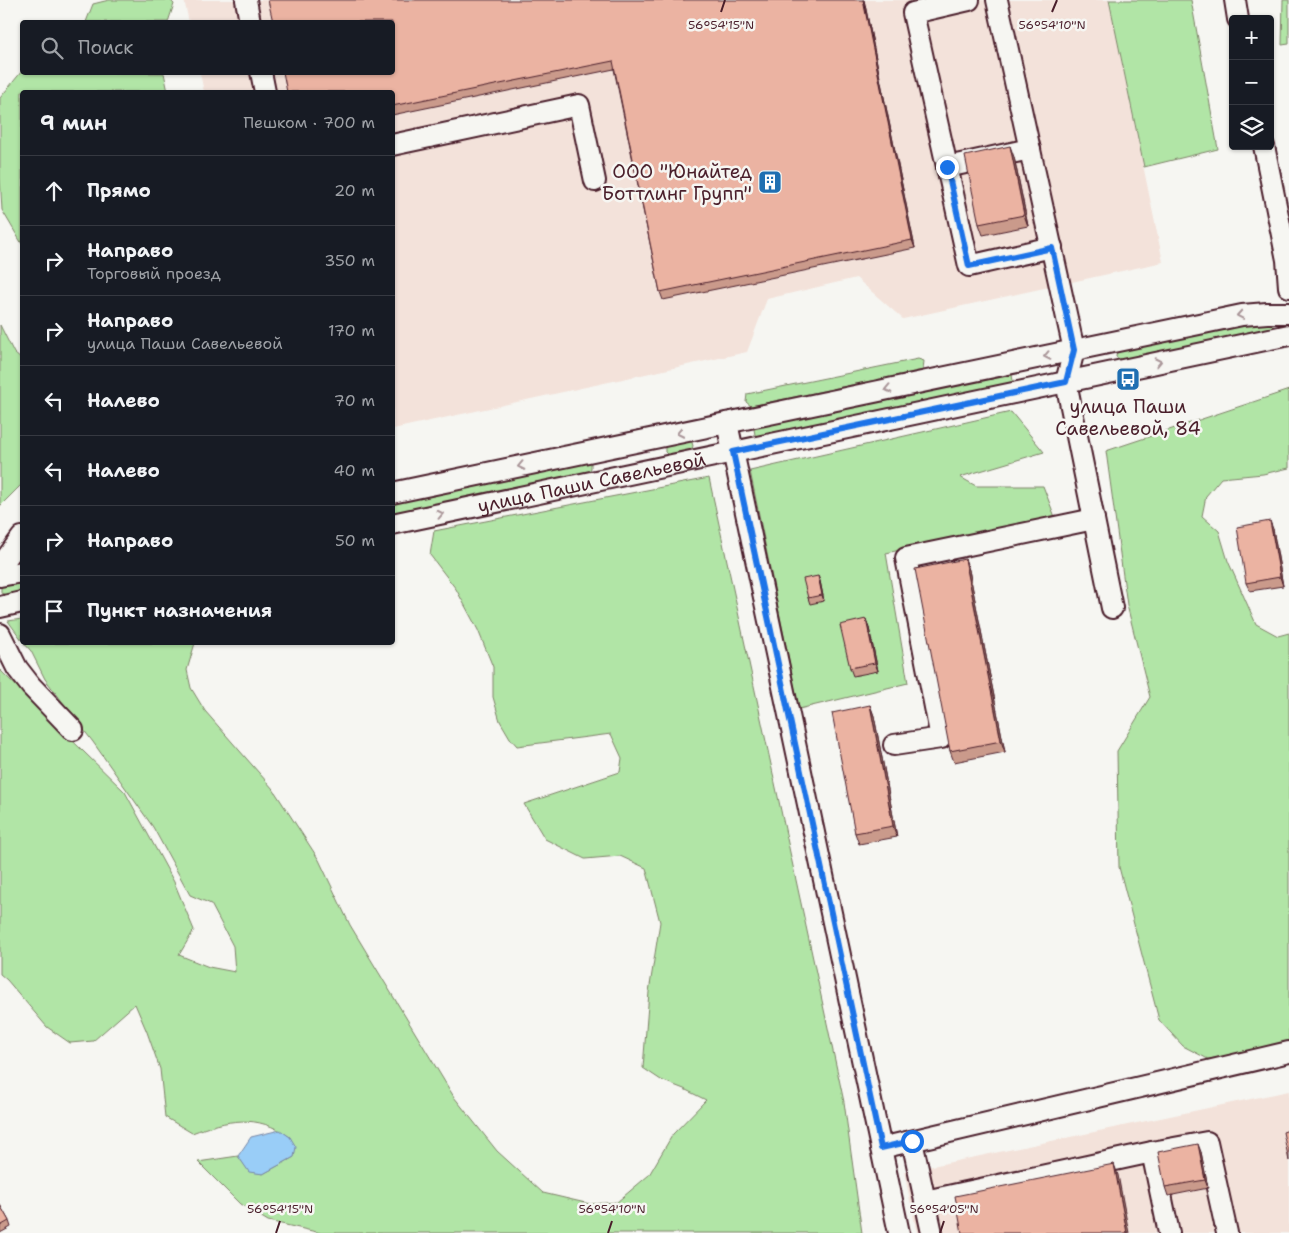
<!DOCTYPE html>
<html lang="ru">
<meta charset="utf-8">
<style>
:root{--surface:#171b24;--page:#242831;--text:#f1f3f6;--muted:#9ea1a6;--line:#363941}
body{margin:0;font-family:"Shantell Sans",sans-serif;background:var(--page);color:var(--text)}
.controls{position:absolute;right:15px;top:15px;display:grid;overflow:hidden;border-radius:5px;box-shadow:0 1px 4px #0004}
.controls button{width:45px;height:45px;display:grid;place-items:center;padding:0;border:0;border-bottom:1px solid var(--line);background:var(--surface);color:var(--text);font:25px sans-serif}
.stop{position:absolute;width:15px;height:15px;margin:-11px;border:4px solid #1a73e8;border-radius:50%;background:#fff}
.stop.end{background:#1a73e8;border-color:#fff;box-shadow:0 1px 5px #0008}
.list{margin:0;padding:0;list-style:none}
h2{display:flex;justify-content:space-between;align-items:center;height:65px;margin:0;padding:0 20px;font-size:21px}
h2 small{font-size:16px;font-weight:400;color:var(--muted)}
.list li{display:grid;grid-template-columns:32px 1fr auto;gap:15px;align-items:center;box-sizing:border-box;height:70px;padding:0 20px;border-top:1px solid var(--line)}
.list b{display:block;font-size:19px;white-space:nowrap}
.list p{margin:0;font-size:16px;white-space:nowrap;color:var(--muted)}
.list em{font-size:16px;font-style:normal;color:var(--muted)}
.icon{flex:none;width:28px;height:28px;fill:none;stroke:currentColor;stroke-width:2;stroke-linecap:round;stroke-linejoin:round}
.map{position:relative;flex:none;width:1289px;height:1233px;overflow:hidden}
.search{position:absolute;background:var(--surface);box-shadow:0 1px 4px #0004;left:20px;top:20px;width:375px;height:55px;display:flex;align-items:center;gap:12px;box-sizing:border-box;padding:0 18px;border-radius:5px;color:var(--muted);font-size:19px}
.panel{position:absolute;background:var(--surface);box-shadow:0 1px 4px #0004;left:20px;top:90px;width:375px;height:555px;border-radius:5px}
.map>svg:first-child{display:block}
.built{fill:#f3e2da}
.green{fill:#b1e5a6;stroke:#7e8268}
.water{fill:#99cdf7;stroke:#7987a5}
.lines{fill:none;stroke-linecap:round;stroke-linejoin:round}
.minor-casing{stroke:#4a1f2b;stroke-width:24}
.minor{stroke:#f6f6f2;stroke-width:20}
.wall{fill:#ca9a8b;stroke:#4a1f2b}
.shaded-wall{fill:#a47d71;stroke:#4a1f2b}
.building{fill:#ebb3a2;stroke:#4a1f2b}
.oneway{stroke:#a99598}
.route{stroke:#1a73e8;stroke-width:6}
.ticks{fill:none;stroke:#4a1f2b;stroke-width:2}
.labels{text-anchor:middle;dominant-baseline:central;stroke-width:5;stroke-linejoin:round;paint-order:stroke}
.poi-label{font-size:19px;fill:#4a1f2b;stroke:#f6f6f2;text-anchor:end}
.street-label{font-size:19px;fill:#4a1f2b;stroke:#f6f6f2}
.ticks-label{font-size:12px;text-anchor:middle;fill:#4a1f2b;stroke:#f6f6f2;stroke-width:5;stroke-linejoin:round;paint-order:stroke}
</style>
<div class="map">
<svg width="1289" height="1233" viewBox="0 0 1289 1233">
<rect width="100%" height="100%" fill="#f6f6f2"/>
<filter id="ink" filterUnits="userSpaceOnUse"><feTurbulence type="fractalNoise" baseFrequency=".02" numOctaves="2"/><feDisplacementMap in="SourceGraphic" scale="10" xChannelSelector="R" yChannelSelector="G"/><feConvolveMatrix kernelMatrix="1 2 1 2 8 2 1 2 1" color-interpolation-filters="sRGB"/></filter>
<g filter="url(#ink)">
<!-- built -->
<g class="built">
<polygon points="184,0 1109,0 1163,262 903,319 856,278 767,299 747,352 393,429 392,92 204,92 200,73 392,72 392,22 189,22"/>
<polygon points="1289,1091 1289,1233 917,1233 904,1172"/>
</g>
<!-- green -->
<g class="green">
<polygon points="109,0 170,0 174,4 168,22 86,22 93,4"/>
<polygon points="1109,0 1191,0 1218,149 1144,167"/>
<polygon points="1283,0 1289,0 1289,44 1282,45"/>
<polygon points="22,71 22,72 164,73 168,92 22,92 22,244 2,210 0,177 0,98"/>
<polygon points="1272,320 1273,326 1269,330 1122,361 1116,357 1117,348 1162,338"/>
<polygon points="0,325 14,353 22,360 22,484 0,506"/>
<polygon points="918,359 924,361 923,370 751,406 746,402 747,394"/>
<polygon points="1007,372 1012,375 1013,381 1011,385 761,437 755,435 754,429 756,425"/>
<polygon points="1289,390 1289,468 1263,474 1221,478 1206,496 1202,516 1219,531 1228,561 1256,624 1278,636 1289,633 1289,1041 1230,1056 1208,1059 1183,1046 1159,1020 1119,867 1117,751 1150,697 1127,605 1106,451"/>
<polygon points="1011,412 1044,452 960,477 976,486 1043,486 1055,517 886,553 908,683 799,709 750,471"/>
<polygon points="691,439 693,446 691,451 669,456 665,452 665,444"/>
<polygon points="585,458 591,463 591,468 589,472 393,515 392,501"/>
<path d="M709,478l135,624 18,131h-541l-53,-12 -28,-17 -42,-42 40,-6 11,15 14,3 31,-17 -4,-20c-34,-24 -63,-17 -98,-4l-27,-16 -5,-48 -13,-37 -12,-28 -42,37 -23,2 -23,-16 -40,-47 -7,-6v-304l125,122 49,90 20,48 -15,25 30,12 26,5 -2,-26 -22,-42 -21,-9 -37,-68 -60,-85 -48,-63 -14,-28 -7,-8h171l-8,27 4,18 14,23 68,78 46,71 31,65 104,172 43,54 46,42 47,11 27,-2 32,-27 24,-41 33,-34 -22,-11 -23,-9 -18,-12 6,-76 11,-70 -14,-54 -26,-12 -35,3 -40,-20 -21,-35 96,-32 2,-14 -11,-24 -94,12 -7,-8 -10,-17 -7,-24v-30l-15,-37 -22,-41 -26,-34 4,-24z"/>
<polygon points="22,579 22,592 6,595 1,593 1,585"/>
<polygon points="22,619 22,640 8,621"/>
</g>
<!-- water -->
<polygon class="water" points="280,1130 290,1137 296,1147 294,1157 263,1174 249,1172 238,1156 251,1137"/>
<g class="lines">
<!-- minor casing -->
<g class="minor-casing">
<g id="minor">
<polyline points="246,0 250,22"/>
<polyline points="969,0 913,13 969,266 1052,247"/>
<polyline points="997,0 1074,350 1066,382 1112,608"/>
<polyline points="1235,0 1238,19"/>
<polyline points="261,72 265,92"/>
<polyline points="392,145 579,105 595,181"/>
<polyline points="1264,146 1287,260 1289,287"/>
<polyline points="947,167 1030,149"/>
<polyline points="727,423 899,1233"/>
<polyline points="392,493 1242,315 1267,313 1289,313"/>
<path id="s1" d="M392,524l897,-189"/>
<polyline points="0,567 22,537"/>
<polyline points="0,576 22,572"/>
<polyline points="0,607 22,602"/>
<polyline points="0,634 17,668 31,686 73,730"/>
<polyline points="894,745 941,738 906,558 1094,519"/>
<polyline points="912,1141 932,1233"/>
<polyline points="881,1148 1289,1052"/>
<polyline points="1152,1152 1207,1142 1227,1233"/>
<polyline points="925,1201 1152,1152 1169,1233"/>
</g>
</g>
<!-- minor -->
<use href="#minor" class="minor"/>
</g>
<!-- wall -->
<g class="wall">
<polygon points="864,0 915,248 663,300 660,292 614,69 392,115 392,92"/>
<polygon points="1014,157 1028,226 983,235 979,224"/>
<polygon points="1273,529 1283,586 1250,591 1246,583"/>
<polygon points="965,559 969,570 1005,752 954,762 950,751"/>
<polygon points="818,576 820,581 824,601 810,604 808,598"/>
<polygon points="869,628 878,671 853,676 850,668"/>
<polygon points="870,705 874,716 897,837 859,844 855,833"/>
<polygon points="1201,1152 1208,1188 1168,1196 1165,1187"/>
<polygon points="0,1205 9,1221 11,1227 0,1233"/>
</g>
<!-- shaded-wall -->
<g class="shaded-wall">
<polygon points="863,0 864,0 915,248 912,240"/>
<polygon points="1010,146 1014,157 1028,226 1024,215"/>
<polygon points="1270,521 1273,529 1283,586 1280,577"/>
<polygon points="965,559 969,570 1005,752 1001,741"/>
<polygon points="818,576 820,581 824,601 822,595"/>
<polygon points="866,619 869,628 878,671 875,663"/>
<polygon points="870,705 874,716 897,837 893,826"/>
<polygon points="1198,1144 1201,1152 1208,1188 1205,1180"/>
<polygon points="1114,1164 1118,1175 1129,1233 1127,1233"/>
</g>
<!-- building -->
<g class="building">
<polygon points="268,0 863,0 912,240 660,292 613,61 392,106 392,92 287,92 283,72 392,72 392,22 273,22"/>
<polygon points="1010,146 1024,215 979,224 965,156"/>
<polygon points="1270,521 1280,577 1246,583 1237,527"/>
<polygon points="965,559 1001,741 950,751 915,569"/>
<polygon points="818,576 822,595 808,598 803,579"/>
<polygon points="866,619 875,663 850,668 840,625"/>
<polygon points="870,705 893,826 855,833 832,713"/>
<polygon points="1289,1130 1289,1161 1283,1132"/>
<polygon points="1198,1144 1205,1180 1165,1187 1158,1152"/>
<polygon points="1114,1164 1127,1233 962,1233 955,1196"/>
<polygon points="0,1205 9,1221 0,1226"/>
</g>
<!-- one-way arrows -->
<defs><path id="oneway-chevron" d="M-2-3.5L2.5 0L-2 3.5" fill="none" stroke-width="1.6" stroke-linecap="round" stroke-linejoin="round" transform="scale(1.25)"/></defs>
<g class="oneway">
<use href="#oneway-chevron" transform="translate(1240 315) rotate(170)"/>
<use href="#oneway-chevron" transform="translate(1047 356) rotate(168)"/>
<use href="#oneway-chevron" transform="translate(1158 362) rotate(-12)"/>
<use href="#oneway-chevron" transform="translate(888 389) rotate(168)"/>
<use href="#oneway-chevron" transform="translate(680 433) rotate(168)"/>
<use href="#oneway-chevron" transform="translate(521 466) rotate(168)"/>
<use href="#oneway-chevron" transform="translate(440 514) rotate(-12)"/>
</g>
</g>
<g class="lines" filter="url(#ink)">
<!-- route -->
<polyline class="route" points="912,1141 881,1148 733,452 1066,382 1074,350 1052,248 969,266 947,167"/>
</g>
<!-- ticks -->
<path class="ticks" d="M721,12l4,-12M1052,12l5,-12M276,1233l4,-12M608,1233l4,-12M940,1233l4,-12"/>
<!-- icons -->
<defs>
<g id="building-square" transform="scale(1.25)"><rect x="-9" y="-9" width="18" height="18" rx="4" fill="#1f6fb2" stroke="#f6f6f2"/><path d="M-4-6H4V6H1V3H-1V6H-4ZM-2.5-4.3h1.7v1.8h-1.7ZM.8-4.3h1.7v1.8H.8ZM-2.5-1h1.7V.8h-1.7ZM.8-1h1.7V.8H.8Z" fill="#fff"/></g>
<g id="bus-square" transform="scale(1.25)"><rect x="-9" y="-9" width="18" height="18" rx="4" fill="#1f6fb2" stroke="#f6f6f2"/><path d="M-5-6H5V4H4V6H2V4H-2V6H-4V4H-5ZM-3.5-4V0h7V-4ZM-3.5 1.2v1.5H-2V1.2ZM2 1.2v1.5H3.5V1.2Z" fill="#fff"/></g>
</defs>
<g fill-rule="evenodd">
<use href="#building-square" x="770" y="182"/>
<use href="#bus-square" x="1128" y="379"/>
</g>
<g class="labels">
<!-- poi labels -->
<g class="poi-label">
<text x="752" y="171">ООО "Юнайтед<tspan x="752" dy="22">Боттлинг Групп"</tspan></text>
<text x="1128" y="406" text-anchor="middle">улица Паши<tspan x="1128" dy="22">Савельевой, 84</tspan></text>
</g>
<!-- street labels -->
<g class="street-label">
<text stroke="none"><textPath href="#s1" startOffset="204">улица Паши Савельевой</textPath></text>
</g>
</g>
<g class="ticks-label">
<text x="721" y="29">56°54'15"N</text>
<text x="1052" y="29">56°54'10"N</text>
<text x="280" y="1213">56°54'15"N</text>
<text x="612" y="1213">56°54'10"N</text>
<text x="944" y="1213">56°54'05"N</text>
</g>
</svg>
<div class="controls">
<button>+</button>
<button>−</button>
<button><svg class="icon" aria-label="layers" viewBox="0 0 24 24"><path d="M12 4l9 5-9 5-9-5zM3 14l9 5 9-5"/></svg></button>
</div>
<div class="stop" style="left:912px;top:1141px"></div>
<div class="stop end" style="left:947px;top:167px"></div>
<div class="search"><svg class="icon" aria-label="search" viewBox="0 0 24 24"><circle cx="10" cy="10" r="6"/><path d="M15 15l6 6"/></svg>Поиск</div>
<section class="panel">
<h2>9 мин<small>Пешком · 700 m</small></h2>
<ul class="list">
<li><svg class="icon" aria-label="ahead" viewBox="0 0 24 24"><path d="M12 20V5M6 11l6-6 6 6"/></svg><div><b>Прямо</b></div><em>20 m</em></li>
<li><svg class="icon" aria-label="right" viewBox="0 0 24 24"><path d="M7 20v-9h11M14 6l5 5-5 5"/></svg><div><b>Направо</b><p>Торговый проезд</p></div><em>350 m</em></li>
<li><svg class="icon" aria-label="right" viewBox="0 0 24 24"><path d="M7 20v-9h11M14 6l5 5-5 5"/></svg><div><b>Направо</b><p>улица Паши Савельевой</p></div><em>170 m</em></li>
<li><svg class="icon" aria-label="left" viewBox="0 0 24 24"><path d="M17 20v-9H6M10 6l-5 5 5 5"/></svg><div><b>Налево</b></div><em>70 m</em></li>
<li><svg class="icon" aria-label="left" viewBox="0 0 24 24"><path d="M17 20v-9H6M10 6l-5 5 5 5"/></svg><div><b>Налево</b></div><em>40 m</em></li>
<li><svg class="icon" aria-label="right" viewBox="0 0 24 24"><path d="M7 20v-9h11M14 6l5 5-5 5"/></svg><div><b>Направо</b></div><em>50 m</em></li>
<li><svg class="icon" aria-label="arrive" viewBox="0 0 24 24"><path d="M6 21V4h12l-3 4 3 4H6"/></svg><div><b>Пункт назначения</b></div></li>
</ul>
</section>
</div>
